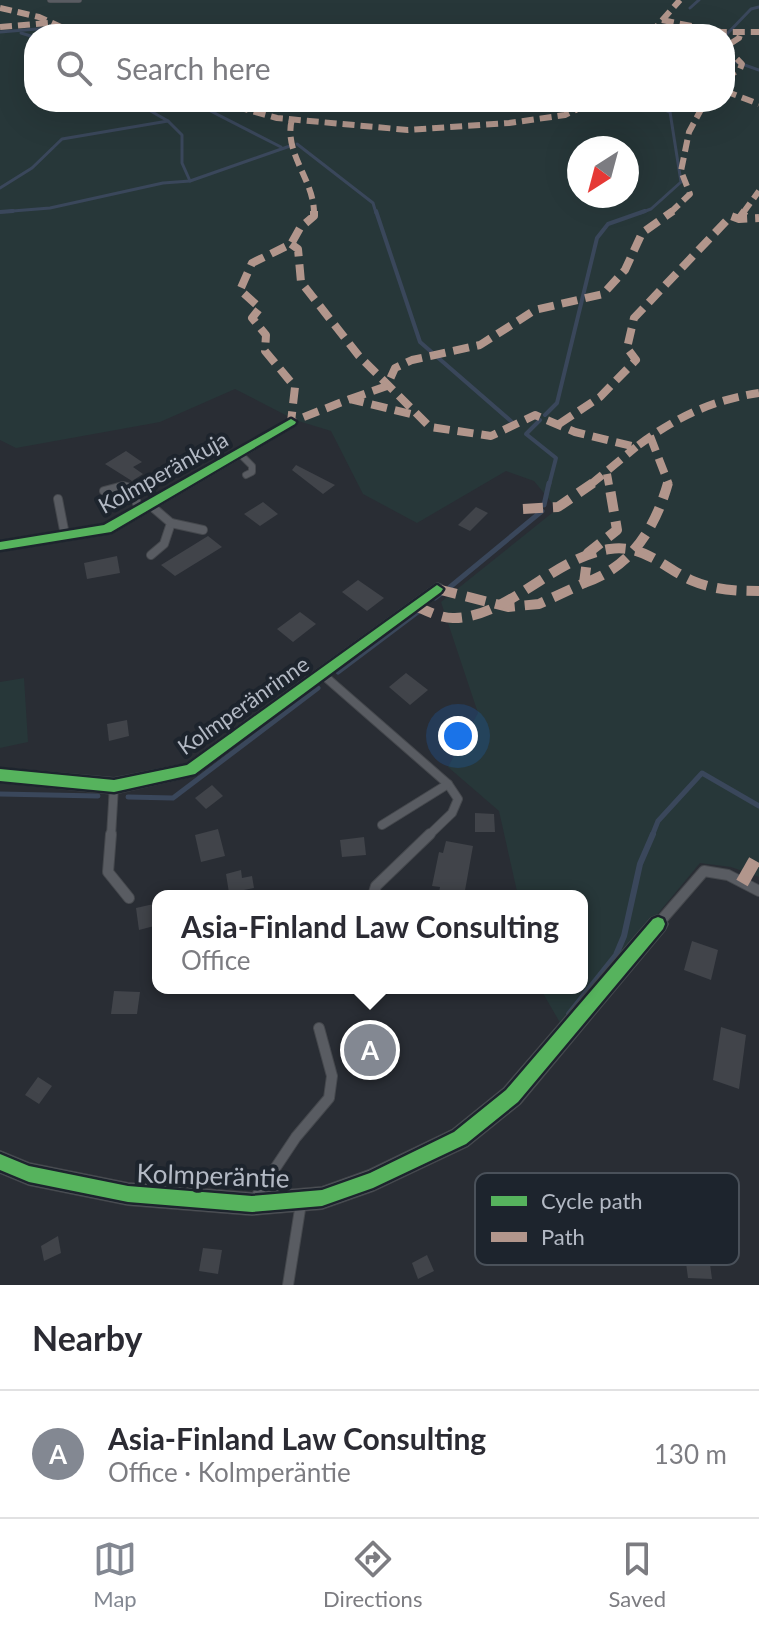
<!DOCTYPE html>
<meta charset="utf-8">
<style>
:root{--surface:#fff;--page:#f7f7f7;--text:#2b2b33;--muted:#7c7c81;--line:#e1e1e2;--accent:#838892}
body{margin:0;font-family:Lato,sans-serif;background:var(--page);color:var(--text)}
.compass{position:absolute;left:567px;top:136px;width:72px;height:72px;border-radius:50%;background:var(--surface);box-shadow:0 8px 32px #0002;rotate:216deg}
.you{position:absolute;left:458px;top:736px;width:28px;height:28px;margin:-20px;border:6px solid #fff;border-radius:50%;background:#1a73e8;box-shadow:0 0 0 12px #1a73e833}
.badge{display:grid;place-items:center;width:52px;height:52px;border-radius:50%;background:var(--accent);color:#fff;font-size:26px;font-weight:700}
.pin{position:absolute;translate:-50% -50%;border:4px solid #fff;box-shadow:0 2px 8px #0006}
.popup{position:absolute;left:152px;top:890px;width:436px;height:104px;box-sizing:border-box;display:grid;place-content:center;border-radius:16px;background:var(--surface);filter:drop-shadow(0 2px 6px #0005);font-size:26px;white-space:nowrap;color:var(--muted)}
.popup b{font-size:30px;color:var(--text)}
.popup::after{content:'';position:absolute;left:50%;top:100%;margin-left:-16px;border:16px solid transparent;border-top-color:var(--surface)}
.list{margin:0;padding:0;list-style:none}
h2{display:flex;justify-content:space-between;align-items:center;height:104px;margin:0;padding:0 32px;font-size:34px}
h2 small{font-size:26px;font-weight:400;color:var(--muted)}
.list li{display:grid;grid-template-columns:52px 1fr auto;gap:24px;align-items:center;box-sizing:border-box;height:128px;padding:0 32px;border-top:2px solid var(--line)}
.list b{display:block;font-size:30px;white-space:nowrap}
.list p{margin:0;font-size:26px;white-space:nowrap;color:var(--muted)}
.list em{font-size:26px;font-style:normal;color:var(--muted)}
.icon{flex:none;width:44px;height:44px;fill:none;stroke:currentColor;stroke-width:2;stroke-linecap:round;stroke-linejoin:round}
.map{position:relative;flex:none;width:759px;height:1285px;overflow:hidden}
.search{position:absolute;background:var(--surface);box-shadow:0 8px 32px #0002;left:24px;right:24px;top:24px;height:88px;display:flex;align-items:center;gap:20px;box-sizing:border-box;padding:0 28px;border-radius:32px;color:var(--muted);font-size:30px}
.sheet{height:232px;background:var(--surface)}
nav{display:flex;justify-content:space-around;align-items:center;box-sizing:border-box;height:112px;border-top:2px solid var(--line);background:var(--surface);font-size:22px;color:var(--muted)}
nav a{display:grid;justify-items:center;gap:4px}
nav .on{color:var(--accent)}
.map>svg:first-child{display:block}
.green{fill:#273739;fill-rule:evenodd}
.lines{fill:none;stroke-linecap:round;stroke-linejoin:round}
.stream-far3{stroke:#3a475b;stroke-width:3}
.stream-far2{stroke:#3a475b;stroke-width:4}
.stream-far1{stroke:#3a475b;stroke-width:5}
.stream{stroke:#3a475b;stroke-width:6}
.building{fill:#41444a}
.service-far3-casing{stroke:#45484d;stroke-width:6}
.service-far2-casing{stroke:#45484d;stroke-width:8}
.service-far1-casing{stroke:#45484d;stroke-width:10}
.service-casing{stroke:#45484d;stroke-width:12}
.minor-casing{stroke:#45484d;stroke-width:2}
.service-far3{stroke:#595c62;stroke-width:5}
.service-far2{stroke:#595c62;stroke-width:6}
.service-far1{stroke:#595c62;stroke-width:8}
.service{stroke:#595c62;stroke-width:10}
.minor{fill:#595c62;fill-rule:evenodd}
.quiet-far3{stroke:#b2968c;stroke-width:6;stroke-dasharray:12 6;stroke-linecap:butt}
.quiet-far2{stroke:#b2968c;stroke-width:8;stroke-dasharray:16 8;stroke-linecap:butt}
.quiet-far1{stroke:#b2968c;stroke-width:10;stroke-dasharray:20 10;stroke-linecap:butt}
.quiet{stroke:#b2968c;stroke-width:13;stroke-dasharray:26 13;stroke-linecap:butt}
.cycleway-casing{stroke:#1d242d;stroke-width:5}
.cycleway{fill:#56b35d;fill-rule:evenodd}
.labels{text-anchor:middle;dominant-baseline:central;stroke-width:8;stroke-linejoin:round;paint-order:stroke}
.street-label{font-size:22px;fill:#b3b9c4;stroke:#1d242d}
.near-street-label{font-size:26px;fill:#b3b9c4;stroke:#1d242d}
.key{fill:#1d242d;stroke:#4a515a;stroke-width:2}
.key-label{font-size:22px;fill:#b3b9c4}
</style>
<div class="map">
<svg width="759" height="1285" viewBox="0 0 759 1285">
<rect width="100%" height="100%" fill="#292d34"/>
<!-- green -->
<g class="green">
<path d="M0,0h759v877l-28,-10 -31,-4 -137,165 -23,-40h42v-92h-64l-19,-85 -51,-44 30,-54 -37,-111 116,-93 -23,-28 -28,-10 -89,52 -54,-29 -32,-63 -36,-11 -60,-31 -75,33 -144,26 -16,-8zM34,34h691v68h-691zM579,148h48v48h-48z"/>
<polygon points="24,678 28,742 0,748 0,682"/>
</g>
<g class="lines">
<!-- stream-far3 -->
<g class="stream-far3">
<polyline points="690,8 699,0"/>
<polyline points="0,32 49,28 61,34"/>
<polyline points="21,33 34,37"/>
<polyline points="725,36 751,9 759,7"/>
<polyline points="725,58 759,70"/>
<polyline points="135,102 168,121 182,135 182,163 190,181"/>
<polyline points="193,102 281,147"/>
<polyline points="297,144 373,203 376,213"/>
<polyline points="0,188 32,168 62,139 168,121"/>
<polyline points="0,212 50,208 163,183 190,181 290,146"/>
<polyline points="640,213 651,209 681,182 670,112 644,102"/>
</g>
<!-- stream-far2 -->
<g class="stream-far2">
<polyline points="376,211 420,342 512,422"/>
<polyline points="0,212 13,211"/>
<polyline points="545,415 557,403 597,238 608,224 645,211"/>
<polyline points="540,420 526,434 556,458 549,485"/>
</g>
<!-- stream-far1 -->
<g class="stream-far1">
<polyline points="544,505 549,483"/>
<polyline points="450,587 542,511"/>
<polyline points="435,598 443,592"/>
<polyline points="338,672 423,608"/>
<polyline points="0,794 98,796"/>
<polyline points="128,797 173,798 318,688"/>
<polyline points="652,836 658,821 702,773 759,806"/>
</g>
<!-- stream -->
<polyline class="stream" points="569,1014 616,955 624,936 640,864 653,834"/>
</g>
<!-- building -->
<g class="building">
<polygon points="126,451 142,462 133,467 143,474 132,481 105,464"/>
<polygon points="296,465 335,485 323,494 292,470"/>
<polygon points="263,502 278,514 260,526 244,514"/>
<polygon points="476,507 488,513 470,531 458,525"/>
<polygon points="208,536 222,547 175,576 161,565"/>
<polygon points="117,556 120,573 87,579 84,563"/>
<polygon points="358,580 384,598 367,611 342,592"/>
<polygon points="300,612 316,624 293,642 277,629"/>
<polygon points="406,673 428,690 410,705 389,687"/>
<polygon points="127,720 129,736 109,741 107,724"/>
<polygon points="212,785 223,796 206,809 195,798"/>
<polygon points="475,813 494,814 495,832 475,832"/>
<polygon points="218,829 225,856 201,862 195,835"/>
<polygon points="364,837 366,855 342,857 340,840"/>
<polygon points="446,841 473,846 464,896 439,892 440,887 432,886 439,852 443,853"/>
<polygon points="241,870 242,878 252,876 254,888 229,893 226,874"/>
<polygon points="158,903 158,925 139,930 136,908"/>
<polygon points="692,941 718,950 711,980 684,970"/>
<polygon points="114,991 140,992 137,1014 111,1014"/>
<polygon points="381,1023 394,1063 362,1073 350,1033"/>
<polygon points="721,1027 746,1035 739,1089 713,1080"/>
<polygon points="38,1077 52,1086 39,1104 25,1095"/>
<polygon points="671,1197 689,1198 693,1225 705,1226 712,1279 688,1278 683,1240 671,1240 668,1210 673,1210"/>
<polygon points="58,1236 61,1253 44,1261 41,1246"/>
<polygon points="203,1248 222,1250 218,1274 199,1271"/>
<polygon points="427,1255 434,1271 418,1279 412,1263"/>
</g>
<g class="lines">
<!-- service-far3 casing -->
<g class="service-far3-casing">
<polyline id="service-far3" points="50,0 79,0"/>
</g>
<!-- service-far2 casing -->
<g class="service-far2-casing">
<polyline id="service-far2" points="240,454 252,466 252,472 246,475"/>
</g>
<!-- service-far1 casing -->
<g class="service-far1-casing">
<g id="service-far1">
<polyline points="104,491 123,486 131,488 140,511"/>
<polyline points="58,499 65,535"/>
<polyline points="150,505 171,523 164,544 151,555"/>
<polyline points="171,523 203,530"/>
<polyline points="322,674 448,784 458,799 452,813 428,836"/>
<polyline points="382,825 448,784"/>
<polyline points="111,836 114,786"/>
</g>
</g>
<!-- service casing -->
<g class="service-casing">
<g id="service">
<polyline points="111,834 108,872 129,898"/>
<polyline points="373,896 376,886 430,834"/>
<polyline points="658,924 704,871 728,875 759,891"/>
<polyline points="254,1200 296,1137 329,1098 332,1076 319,1028"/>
<polyline points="288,1285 301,1203"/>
</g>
</g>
<!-- minor casing -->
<g class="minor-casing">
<g id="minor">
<polygon points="291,418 296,419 296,425 112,533 0,551 0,541 104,524"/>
<polygon points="437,583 442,585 445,589 442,593 196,775 114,794 0,782 0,768 114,778 186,764"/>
<polygon points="658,915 665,918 668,924 665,930 520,1104 468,1146 373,1191 322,1209 252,1215 128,1205 29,1185 0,1173 0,1151 29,1163 128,1183 252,1193 322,1187 369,1170 452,1130 504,1088 651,918"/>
</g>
</g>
<!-- service-far3 -->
<use href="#service-far3" class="service-far3"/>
<!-- service-far2 -->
<use href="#service-far2" class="service-far2"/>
<!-- service-far1 -->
<use href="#service-far1" class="service-far1"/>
<!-- service -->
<use href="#service" class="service"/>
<!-- minor -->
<use href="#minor" class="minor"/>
<!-- quiet-far3 -->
<g class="quiet-far3">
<polyline points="0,8 39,17 76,34"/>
<polyline points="662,20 721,32 759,32"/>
<polyline points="0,27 48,23"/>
<polyline points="650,34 680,0"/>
<polyline points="725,78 740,69 742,64 725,47 739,38 741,32"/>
<polyline points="725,91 759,104"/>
<polyline points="219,102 277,118 408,130 509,123 565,115 592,102"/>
<path d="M292,119c-9,34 22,60 22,94"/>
<polyline points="670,213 690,194 681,171 689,132 705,102"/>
<polyline points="743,213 759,191"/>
</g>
<!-- quiet-far2 -->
<g class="quiet-far2">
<polyline points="314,211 314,216 300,228 291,244 252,263 240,290 260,308 252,318 266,335 265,351 295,387 291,422 350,399 415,415"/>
<polyline points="739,219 745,211"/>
<path d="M291,244l7,5 3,33 58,74 71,71 61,9 44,-21 40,17 61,15c39,-29 75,-47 123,-54"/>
<polyline points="350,399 387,386 395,368 412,360 480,345 535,310 603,294 625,270 642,233 673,211"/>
<polyline points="559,424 600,397 636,360 627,348 634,318 731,216 739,219 759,218"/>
<polyline points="650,436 669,485"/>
<polyline points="607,474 609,485"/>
<polyline points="590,485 636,447"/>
</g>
<!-- quiet-far1 -->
<g class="quiet-far1">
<polyline points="523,509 558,507 593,483"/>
<path d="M584,583c46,-15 71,-54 84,-100"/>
<polyline points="437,589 508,607 539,604 584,583 588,553 617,530 609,483"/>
<path d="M414,606c13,4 27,13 41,12 55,-2 99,-61 155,-69 34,-5 54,19 83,32 21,9 44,10 66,10"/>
</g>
<!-- quiet -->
<polyline class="quiet" points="742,883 759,853"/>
<!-- cycleway casing -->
<g class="cycleway-casing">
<g id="cycleway">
<polygon points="291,419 296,422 295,424 111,532 0,550 0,542 104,525"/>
<polygon points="437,585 443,589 441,592 195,774 114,792 0,781 0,769 114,780 187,765"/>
<polygon points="658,917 663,919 665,924 663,929 518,1102 466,1144 373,1188 322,1206 252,1212 128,1202 29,1182 0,1170 0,1154 29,1166 128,1186 252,1196 322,1190 370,1173 454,1132 506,1090 653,919"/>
</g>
</g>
<!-- cycleway -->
<use href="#cycleway" class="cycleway"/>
</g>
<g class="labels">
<!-- street labels -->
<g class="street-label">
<text transform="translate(163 472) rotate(-29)">Kolmperänkuja</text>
<text transform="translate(243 705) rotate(-35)">Kolmperänrinne</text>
</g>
<!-- near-street labels -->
<g class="near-street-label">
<text transform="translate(213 1175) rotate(2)">Kolmperäntie</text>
</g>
</g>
<!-- legend -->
<rect x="475" y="1173" width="264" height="92" rx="12" class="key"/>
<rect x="491" y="1196" width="36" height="10" fill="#56b35d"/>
<rect x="491" y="1232" width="36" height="10" fill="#b2968c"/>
<g class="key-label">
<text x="541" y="1209">Cycle path</text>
<text x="541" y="1245">Path</text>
</g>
</svg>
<svg class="compass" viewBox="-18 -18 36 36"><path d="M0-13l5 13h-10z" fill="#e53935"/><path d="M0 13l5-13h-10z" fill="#7c7c81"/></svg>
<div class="you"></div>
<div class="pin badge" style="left:370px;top:1050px">A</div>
<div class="popup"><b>Asia-Finland Law Consulting</b>Office</div>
<div class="search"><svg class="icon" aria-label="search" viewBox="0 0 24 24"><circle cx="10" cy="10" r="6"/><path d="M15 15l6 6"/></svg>Search here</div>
</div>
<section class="sheet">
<h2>Nearby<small></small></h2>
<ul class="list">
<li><span class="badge">A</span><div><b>Asia-Finland Law Consulting</b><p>Office · Kolmperäntie</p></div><em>130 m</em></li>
</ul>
</section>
<nav>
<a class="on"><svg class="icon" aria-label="map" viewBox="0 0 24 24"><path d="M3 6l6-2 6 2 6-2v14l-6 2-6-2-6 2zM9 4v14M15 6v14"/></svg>Map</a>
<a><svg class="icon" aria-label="directions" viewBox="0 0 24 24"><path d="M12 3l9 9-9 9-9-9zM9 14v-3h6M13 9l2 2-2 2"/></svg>Directions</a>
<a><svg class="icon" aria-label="saved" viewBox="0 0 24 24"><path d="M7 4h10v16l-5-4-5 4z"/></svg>Saved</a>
</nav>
